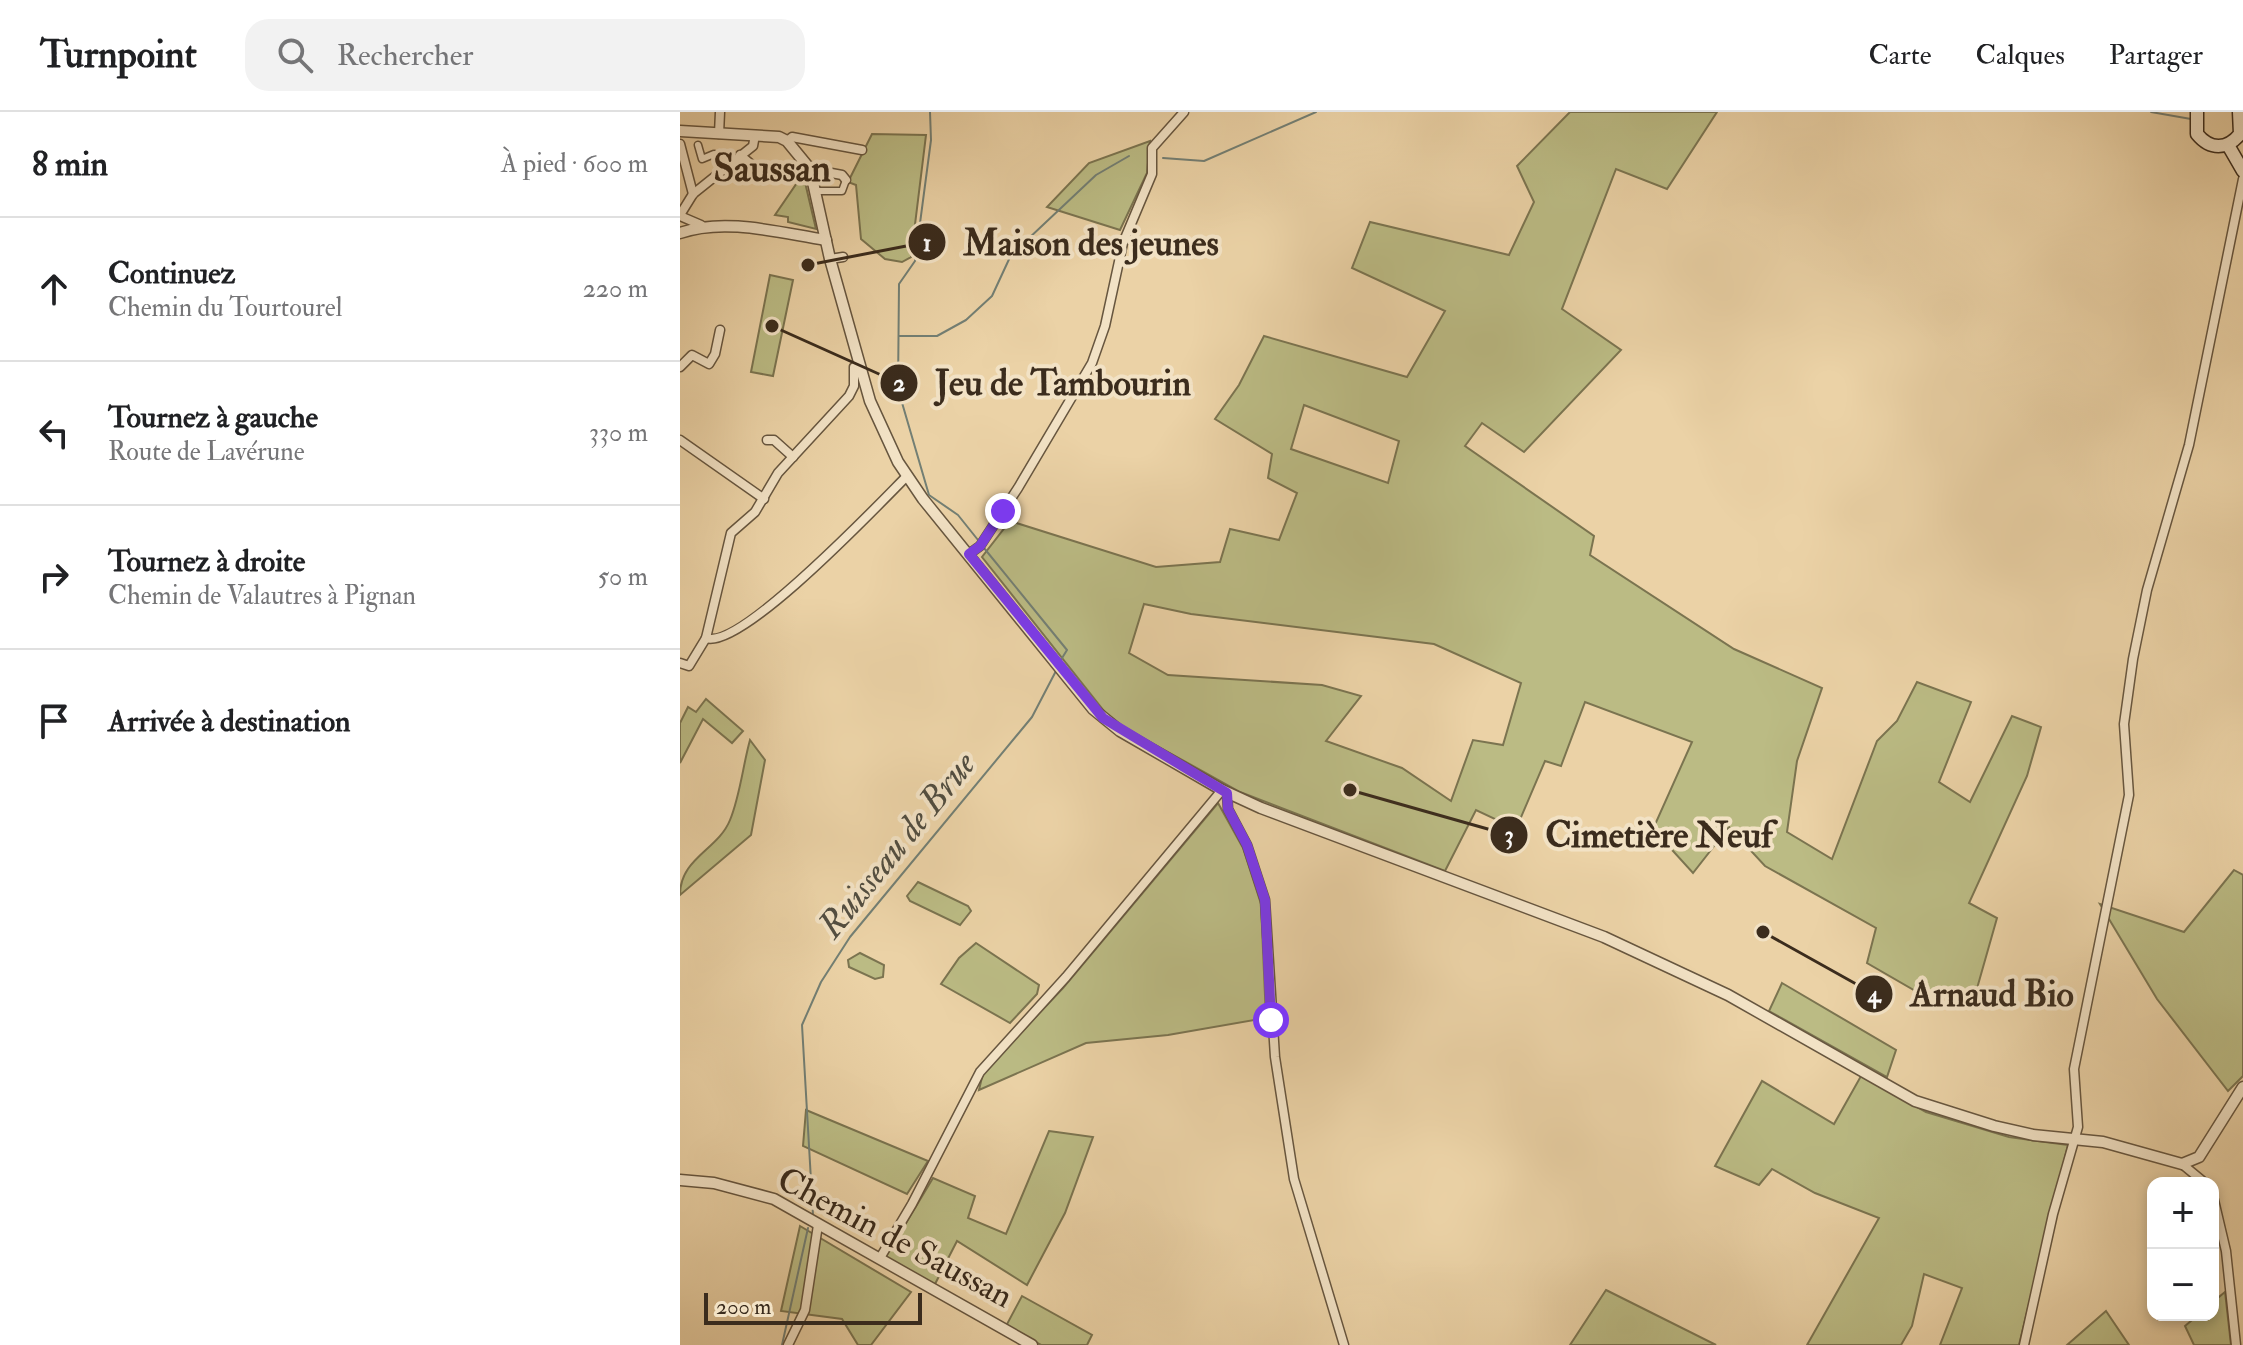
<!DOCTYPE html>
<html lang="fr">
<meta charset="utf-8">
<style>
:root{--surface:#fff;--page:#f2f2f2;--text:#202124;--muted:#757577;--line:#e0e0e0}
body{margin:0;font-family:"IM FELL Double Pica",serif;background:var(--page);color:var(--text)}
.controls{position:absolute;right:24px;bottom:24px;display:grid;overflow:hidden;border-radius:16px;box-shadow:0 4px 12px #0003}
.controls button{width:72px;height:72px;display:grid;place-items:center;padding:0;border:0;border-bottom:2px solid var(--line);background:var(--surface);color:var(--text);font:40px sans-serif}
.scale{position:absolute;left:24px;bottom:20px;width:218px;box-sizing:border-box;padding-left:8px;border:4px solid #3b2c1d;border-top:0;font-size:22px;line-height:28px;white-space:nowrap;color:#3b2c1d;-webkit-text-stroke:6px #f2e2c5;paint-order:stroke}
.stop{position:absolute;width:24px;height:24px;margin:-18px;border:6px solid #7c3aed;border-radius:50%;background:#fff}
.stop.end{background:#7c3aed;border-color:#fff;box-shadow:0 2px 8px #0008}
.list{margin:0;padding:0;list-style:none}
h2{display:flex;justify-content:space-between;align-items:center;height:104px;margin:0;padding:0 32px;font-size:34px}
h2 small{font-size:26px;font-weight:400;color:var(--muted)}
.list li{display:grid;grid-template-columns:52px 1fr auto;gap:24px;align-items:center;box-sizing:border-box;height:144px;padding:0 32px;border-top:2px solid var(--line)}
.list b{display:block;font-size:30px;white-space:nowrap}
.list p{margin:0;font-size:26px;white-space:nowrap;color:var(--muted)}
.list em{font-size:26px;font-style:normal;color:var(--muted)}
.icon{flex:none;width:44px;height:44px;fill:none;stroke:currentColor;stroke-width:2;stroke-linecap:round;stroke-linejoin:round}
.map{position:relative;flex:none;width:1563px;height:1233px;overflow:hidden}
header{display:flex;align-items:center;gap:48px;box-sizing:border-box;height:112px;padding:0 40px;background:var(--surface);border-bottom:2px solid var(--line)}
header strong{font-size:38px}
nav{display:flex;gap:44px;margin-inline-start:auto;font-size:28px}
.search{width:560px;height:72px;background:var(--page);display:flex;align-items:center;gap:20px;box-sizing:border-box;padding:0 28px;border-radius:24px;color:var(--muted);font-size:30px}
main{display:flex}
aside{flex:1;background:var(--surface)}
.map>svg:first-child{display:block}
.green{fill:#bbbb84;stroke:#7b7450;stroke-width:2;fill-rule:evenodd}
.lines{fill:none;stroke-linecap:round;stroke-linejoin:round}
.stream{stroke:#737f74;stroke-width:2}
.pedestrian-casing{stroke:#67563f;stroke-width:9}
.minor-casing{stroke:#67563f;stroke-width:11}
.tertiary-casing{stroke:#67563f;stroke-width:13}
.secondary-casing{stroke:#3b2c1d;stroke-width:15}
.pedestrian{stroke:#f2e2c5;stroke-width:6}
.minor{stroke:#f2e2c5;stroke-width:8}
.tertiary{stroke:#f2e2c5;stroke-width:10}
.secondary{stroke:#f2e2c5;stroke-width:12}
.route{stroke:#7c3aed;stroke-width:10}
.labels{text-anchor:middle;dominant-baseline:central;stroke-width:8;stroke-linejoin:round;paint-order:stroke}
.street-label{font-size:34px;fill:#3b2c1d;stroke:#f2e2c5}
.water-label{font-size:36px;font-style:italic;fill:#524e41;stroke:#f2e2c5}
.quarter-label{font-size:38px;font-weight:bold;fill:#3b2c1d;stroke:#f2e2c5}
.leader{fill:none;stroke:#3b2c1d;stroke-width:3}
.callout-dot{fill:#3b2c1d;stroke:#f2e2c5;stroke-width:3}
.mark-label{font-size:24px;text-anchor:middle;font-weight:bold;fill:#fff}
.callout-label{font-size:36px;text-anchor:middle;font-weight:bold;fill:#3b2c1d;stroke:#f2e2c5;stroke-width:8;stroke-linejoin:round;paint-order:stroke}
</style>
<header>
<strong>Turnpoint</strong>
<div class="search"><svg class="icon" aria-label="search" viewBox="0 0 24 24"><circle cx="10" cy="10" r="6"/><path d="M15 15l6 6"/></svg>Rechercher</div>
<nav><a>Carte</a><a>Calques</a><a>Partager</a></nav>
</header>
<main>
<aside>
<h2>8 min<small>À pied · 600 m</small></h2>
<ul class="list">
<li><svg class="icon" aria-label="ahead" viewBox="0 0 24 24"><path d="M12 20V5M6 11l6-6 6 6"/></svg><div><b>Continuez</b><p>Chemin du Tourtourel</p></div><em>220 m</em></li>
<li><svg class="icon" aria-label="left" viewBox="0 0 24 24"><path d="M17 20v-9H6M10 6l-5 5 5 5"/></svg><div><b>Tournez à gauche</b><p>Route de Lavérune</p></div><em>330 m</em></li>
<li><svg class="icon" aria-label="right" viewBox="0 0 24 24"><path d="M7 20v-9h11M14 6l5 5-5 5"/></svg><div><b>Tournez à droite</b><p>Chemin de Valautres à Pignan</p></div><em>50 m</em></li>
<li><svg class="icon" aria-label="arrive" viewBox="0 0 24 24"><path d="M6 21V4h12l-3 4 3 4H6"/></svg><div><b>Arrivée à destination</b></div></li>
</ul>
</aside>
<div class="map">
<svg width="1563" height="1233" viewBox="0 0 1563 1233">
<rect width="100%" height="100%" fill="#ebd2a6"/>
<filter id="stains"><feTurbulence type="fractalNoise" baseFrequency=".0025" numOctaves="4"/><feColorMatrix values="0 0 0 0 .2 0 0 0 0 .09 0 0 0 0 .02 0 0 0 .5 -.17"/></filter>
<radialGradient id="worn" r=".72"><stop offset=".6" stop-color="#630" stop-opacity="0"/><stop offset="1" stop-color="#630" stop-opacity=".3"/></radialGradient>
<!-- green -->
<g class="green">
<path d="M890,0h147l-50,77 -51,-20 -54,140 59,41 -97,102 -42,-29 -17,23 129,90 -4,19 144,94 88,39 -25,73 -10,71 45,27 45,-118 20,-20 20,-39 54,20 -32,80 31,20 42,-86 29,11 -14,49 -58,127 28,15 -23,81 -55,-6 -52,-30 9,-35 -111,-62 -36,-39 -36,46 -40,-44 39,-87 -107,-40 -24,64 -16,-5 -29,68 -40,-19 -31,61 -205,-79 -128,-71 -130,-164 28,-36 146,46 64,-5 10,-33 49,11 18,-47 -29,-15 4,-24 -57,-35 24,-34 25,-49 143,41 38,-66 -93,-43 18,-46 139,33 25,-53 -17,-36zM624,293l95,36 -11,42 -97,-34zM464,492l47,10 243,30 87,39 -18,62 -30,-5 -22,61 -49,-33 -76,-27 35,-45 -39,-11 -154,-10 -39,-22z"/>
<polygon points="192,22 246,23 231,145 222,150 205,147 181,127 176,73 168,70"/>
<polygon points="470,29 467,61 440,118 367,95 409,51"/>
<polygon points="121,65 124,66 136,117 108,110 108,105 95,103"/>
<polygon points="90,163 113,168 93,264 71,260"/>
<polygon points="26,587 63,619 52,631 23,607 0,651 0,611 8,595 16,600"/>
<path d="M70,628l15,20 -14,75 -71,60c0,-37 38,-45 50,-75 10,-24 13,-55 20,-80z"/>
<polygon points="538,691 563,736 581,792 586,906 488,923 406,931 299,978 303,961 383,876"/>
<polygon points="1554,758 1563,763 1563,964 1548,979 1477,887 1420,792 1504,820"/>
<polygon points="238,770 288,794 291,799 280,813 230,789 227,784"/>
<polygon points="296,831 359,873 357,882 330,911 261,872 279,846"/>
<polygon points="180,841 204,853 203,865 195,867 169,855 168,848"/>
<polygon points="1102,871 1216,938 1207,965 1089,899"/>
<polygon points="1181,964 1246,1000 1329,1025 1388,1033 1339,1233 1260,1233 1282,1176 1244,1162 1232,1214 1221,1233 1127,1233 1199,1106 1135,1081 1092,1057 1079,1073 1035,1054 1082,969 1154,1012"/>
<polygon points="126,998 248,1049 227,1082 123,1034"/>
<polygon points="369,1019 413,1025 385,1101 347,1173 277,1129 254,1174 205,1146 253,1066 295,1084 288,1106 326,1122"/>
<polygon points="120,1114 231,1180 191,1233 178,1233 162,1207 101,1199"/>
<polygon points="926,1178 1036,1233 890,1233"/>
<polygon points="1545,1180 1551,1233 1514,1233 1505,1214 1518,1203 1533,1203 1533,1190"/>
<polygon points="342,1184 412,1223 407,1233 361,1233 326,1214"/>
<polygon points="1426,1199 1449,1233 1387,1233"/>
</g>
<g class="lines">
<!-- stream -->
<g class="stream">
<polyline points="250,0 251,28 235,149 219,172 218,277 249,383 278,403 298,428"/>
<polyline points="1471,0 1511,7"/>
<polyline points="483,46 524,49 636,0"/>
<polyline points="219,224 257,224 286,208 312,184 331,143 416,63 449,44"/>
<polyline points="304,436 387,538 379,551"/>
<polyline points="133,1103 122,913 141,870 170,825 352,605 377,557"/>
<polyline points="102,1233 128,1116"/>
</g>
<!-- pedestrian casing -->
<g class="pedestrian-casing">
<g id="pedestrian">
<polyline points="18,33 22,47 34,42 38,46"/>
<polyline points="136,79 162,79 166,68"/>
</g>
</g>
<!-- minor casing -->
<g class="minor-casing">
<g id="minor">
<polyline points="39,22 40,0"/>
<polyline points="107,29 112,25 182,38"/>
<polyline points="0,32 13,82"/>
<polyline points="60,43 84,63"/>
<polyline points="130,57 162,63 166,68"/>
<polyline points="0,103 13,82 73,34 75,23"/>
<polyline points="0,104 21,113"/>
<polyline points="150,147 163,145"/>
<polyline points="0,255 12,243 29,252 35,242 40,218"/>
<polyline points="0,328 84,387"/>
<polyline points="87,328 94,328 113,345"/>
<polyline points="289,442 300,434 338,376 412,251 425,214 443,131 472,62 472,36 504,0"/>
<path d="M26,526c34,13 172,-133 201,-162"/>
<polyline points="0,551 9,554 26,526 51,421 75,400 98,361 169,284 174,274 174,255 180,252"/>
<polyline points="547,681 548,697 567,733 585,788 595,945 614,1067 664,1233"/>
<polyline points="1502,1052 1525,1071"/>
<polyline points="1533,1084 1546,1139 1556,1233"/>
<polyline points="200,1146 232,1092 300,960 386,865 542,678"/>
<polyline points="108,1233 125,1198 138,1113"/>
<polyline points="1344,1233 1373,1102 1398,1015 1394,957 1449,683 1444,612 1453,547 1467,478 1509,333 1563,67"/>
</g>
</g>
<!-- tertiary casing -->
<g class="tertiary-casing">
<g id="tertiary">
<polyline points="0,19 99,25 107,29 130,57 150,147 190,289 218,350 243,387 413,597 440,619 542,678 581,696 924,825 1048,883 1235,989 1314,1014 1353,1023 1423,1030 1502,1052 1519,1045 1563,975"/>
<path d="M0,121c45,-16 100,0 146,7"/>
<polyline points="0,1068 34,1071 94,1087 352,1233"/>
</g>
</g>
<!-- secondary casing -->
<g class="secondary-casing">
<g id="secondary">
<path d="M1517,0v22c13,16 30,16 43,0l-1,-22"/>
<polyline points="1548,33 1563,59"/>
</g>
</g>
<!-- pedestrian -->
<use href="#pedestrian" class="pedestrian"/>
<!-- minor -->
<use href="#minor" class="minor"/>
<!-- tertiary -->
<use href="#tertiary" class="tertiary"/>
<!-- secondary -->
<use href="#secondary" class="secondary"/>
</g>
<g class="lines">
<!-- route -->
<polyline class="route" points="323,399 300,434 289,442 423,606 547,681 548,697 567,733 585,788 591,908"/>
</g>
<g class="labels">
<!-- street labels -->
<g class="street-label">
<text transform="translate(215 1126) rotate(28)">Chemin de Saussan</text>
</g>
<!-- water labels -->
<g class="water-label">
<text transform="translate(217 733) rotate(-51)">Ruisseau de Brue</text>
</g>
<!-- quarter labels -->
<g class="quarter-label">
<text x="92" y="57">Saussan</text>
</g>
</g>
<!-- callouts -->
<path class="leader" d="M128 153L247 130M92 214L219 271M670 678L829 723M1083 820L1194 882"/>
<g class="callout-dot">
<circle cx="128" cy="153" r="8"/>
<circle cx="92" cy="214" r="8"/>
<circle cx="670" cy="678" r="8"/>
<circle cx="1083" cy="820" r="8"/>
<circle cx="247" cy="130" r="20"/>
<circle cx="219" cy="271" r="20"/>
<circle cx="829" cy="723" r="20"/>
<circle cx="1194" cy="882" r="20"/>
</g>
<g class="mark-label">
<text x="247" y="139">1</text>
<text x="219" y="279">2</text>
<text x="829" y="731">3</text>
<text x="1194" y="890">4</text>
</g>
<g class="callout-label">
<text x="411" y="143">Maison des jeunes</text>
<text x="383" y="283">Jeu de Tambourin</text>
<text x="979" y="735">Cimetière Neuf</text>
<text x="1312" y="894">Arnaud Bio</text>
</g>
<rect width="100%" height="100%" filter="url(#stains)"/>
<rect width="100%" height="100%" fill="url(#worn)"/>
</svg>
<div class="controls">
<button>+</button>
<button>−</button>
</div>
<div class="scale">200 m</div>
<div class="stop" style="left:591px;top:908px"></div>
<div class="stop end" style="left:323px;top:399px"></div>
</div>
</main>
